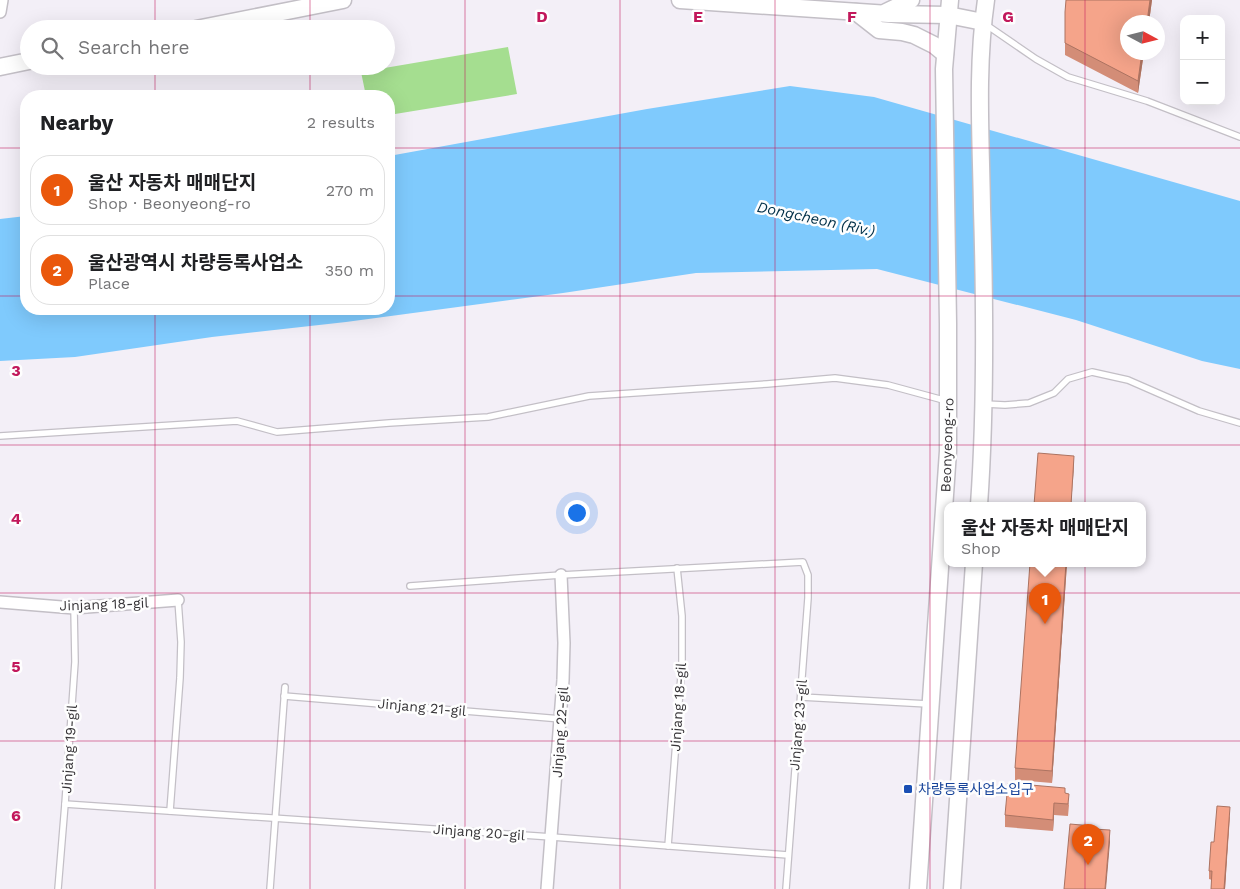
<!DOCTYPE html>
<meta charset="utf-8">
<style>
:root{--surface:#fff;--page:#f6f6f6;--text:#202124;--muted:#757577;--line:#e0e0e0;--accent:#ea580c}
body{margin:0;font-family:"Work Sans","Noto Sans KR",sans-serif;background:var(--page);color:var(--text)}
.controls{position:absolute;right:15px;top:15px;display:grid;overflow:hidden;border-radius:10px;box-shadow:0 5px 20px #0002}
.controls button{width:45px;height:45px;display:grid;place-items:center;padding:0;border:0;border-bottom:1px solid var(--line);background:var(--surface);color:var(--text);font:25px sans-serif}
.compass{position:absolute;left:1120px;top:15px;width:45px;height:45px;border-radius:50%;background:var(--surface);box-shadow:0 5px 20px #0002;rotate:97deg}
.you{position:absolute;left:576px;top:512px;width:18px;height:18px;margin:-12px;border:4px solid #fff;border-radius:50%;background:#1a73e8;box-shadow:0 0 0 8px #1a73e833}
.badge{display:grid;place-items:center;width:32px;height:32px;border-radius:50%;background:var(--accent);color:#fff;font-size:16px;font-weight:700}
.pin{position:absolute;translate:-50% -41px;filter:drop-shadow(0 1px 2px #0008)}
.pin::after{content:'';position:absolute;top:26px;width:18px;height:15px;background:inherit;clip-path:polygon(0 0,100% 0,50% 100%)}
.popup{position:absolute;left:944px;top:502px;width:202px;height:65px;box-sizing:border-box;display:grid;place-content:center;border-radius:10px;background:var(--surface);filter:drop-shadow(0 1px 4px #0005);font-size:16px;white-space:nowrap;color:var(--muted)}
.popup b{font-size:19px;color:var(--text)}
.popup::after{content:'';position:absolute;left:50%;top:100%;margin-left:-10px;border:10px solid transparent;border-top-color:var(--surface)}
.list{margin:0;padding:0;list-style:none}
h2{display:flex;justify-content:space-between;align-items:center;height:65px;margin:0;padding:0 20px;font-size:21px}
h2 small{font-size:16px;font-weight:400;color:var(--muted)}
.list li{display:grid;grid-template-columns:32px 1fr auto;gap:15px;align-items:center;box-sizing:border-box;height:70px;margin:0 10px 10px;padding:0 10px;border:1px solid var(--line);border-radius:20px}
.list b{display:block;font-size:19px;white-space:nowrap}
.list p{margin:0;font-size:16px;white-space:nowrap;color:var(--muted)}
.list em{font-size:16px;font-style:normal;color:var(--muted)}
.icon{flex:none;width:28px;height:28px;fill:none;stroke:currentColor;stroke-width:2;stroke-linecap:round;stroke-linejoin:round}
.map{position:relative;flex:none;width:1240px;height:889px;overflow:hidden}
.search{position:absolute;background:var(--surface);box-shadow:0 5px 20px #0002;left:20px;top:20px;width:375px;height:55px;display:flex;align-items:center;gap:12px;box-sizing:border-box;padding:0 18px;border-radius:28px;color:var(--muted);font-size:19px}
.panel{position:absolute;background:var(--surface);box-shadow:0 5px 20px #0002;left:20px;top:90px;width:375px;height:225px;border-radius:20px}
.map>svg:first-child{display:block}
.green{fill:#a5de90}
.water{fill:#7fcafd}
.lines{fill:none;stroke-linecap:round;stroke-linejoin:round}
.service-casing{stroke:#c3bfc6;stroke-width:8}
.minor-casing{stroke:#c3bfc6;stroke-width:14}
.secondary-casing{stroke:#c3bfc6;stroke-width:19}
.service{stroke:#fff;stroke-width:5.5}
.minor{stroke:#fff;stroke-width:11}
.secondary{stroke:#fff;stroke-width:16}
.wall{fill:#d38d77}
.shaded-wall{fill:#ac7361}
.building{fill:#f5a48a;stroke:#ac7361}
.grid{fill:none;stroke:#c2185b;stroke-width:1;stroke-opacity:0.55}
.transit-dot{fill:#1a4fb4;stroke:#fefefe;stroke-width:2}
.labels{text-anchor:middle;dominant-baseline:central;stroke-width:5;stroke-linejoin:round;paint-order:stroke}
.street-label{font-size:14px;fill:#373538;stroke:#fefefe}
.transit-label{font-size:14px;fill:#164399;stroke:#fefefe;text-anchor:start}
.water-label{font-size:15px;font-style:italic;fill:#023048;stroke:#fefefe}
.grid-label{font-size:16px;text-anchor:middle;font-weight:bold;fill:#c2185b;stroke:#fefefe;stroke-width:5;stroke-linejoin:round;paint-order:stroke}
</style>
<div class="map">
<svg width="1240" height="889" viewBox="0 0 1240 889">
<rect width="100%" height="100%" fill="#f3eff7"/>
<!-- green -->
<polygon class="green" points="508,47 517,94 389,115 389,96 366,96 361,72"/>
<!-- water -->
<polygon class="water" points="790,86 874,97 1240,201 1240,369 1202,361 1076,320 877,269 696,273 563,293 346,322 212,337 75,357 0,361 0,219 26,216 26,309 389,309 389,156 647,109"/>
<g class="lines">
<!-- service casing -->
<g class="service-casing">
<g id="service">
<polyline points="985,24 1036,59 1068,77 1147,101 1240,137"/>
<polyline points="985,404 1005,405 1029,403 1054,393 1068,379 1092,372 1128,380 1199,411 1240,423"/>
<polyline points="0,436 237,421 277,432 389,423 488,417 589,396 767,384 835,378 888,385 947,401"/>
<polyline points="410,586 561,575 803,562 808,575 808,598 786,889"/>
<polyline points="284,696 561,719"/>
<polyline points="801,697 928,704"/>
<polyline points="65,804 552,837 788,855"/>
<polyline points="170,811 180,678 181,642 178,600"/>
<polyline points="668,846 682,663 682,616 677,568"/>
<polyline points="58,889 65,804 75,662 74,608"/>
<polyline points="270,889 285,687"/>
</g>
</g>
<!-- minor casing -->
<g class="minor-casing">
<g id="minor">
<polyline points="0,12 2,0"/>
<polyline points="0,602 74,608 178,600"/>
<polyline points="547,889 563,680 564,643 561,575"/>
</g>
</g>
<!-- secondary casing -->
<g class="secondary-casing">
<g id="secondary">
<polyline points="680,0 889,14 948,15 983,22"/>
<polyline points="856,12 879,30 902,32 914,35 934,45 945,54"/>
<polyline points="886,12 911,0"/>
<polyline points="196,29 343,0"/>
<polyline points="0,67 29,61"/>
<path d="M979,505c7,-99 6,-197 3,-296 -1,-70 -6,-140 4,-209"/>
<polyline points="918,889 948,451 948,323 944,69 950,0"/>
<polyline points="952,889 974,563"/>
</g>
</g>
<!-- service -->
<use href="#service" class="service"/>
<!-- minor -->
<use href="#minor" class="minor"/>
<!-- secondary -->
<use href="#secondary" class="secondary"/>
</g>
<!-- wall -->
<g class="wall">
<polygon points="1152,0 1149,22 1128,22 1144,52 1138,93 1065,55 1065,12"/>
<polygon points="1067,563 1052,783 1015,780 1015,768"/>
<polygon points="1065,793 1069,805 1068,816 1054,815 1053,831 1005,827 1005,815"/>
<polygon points="1230,816 1225,889 1211,889 1212,880 1209,879 1209,871 1214,842"/>
</g>
<!-- shaded-wall -->
<g class="shaded-wall">
<polygon points="1150,0 1152,0 1149,22 1147,22"/>
<polygon points="1142,52 1144,52 1138,93 1138,81"/>
<polygon points="1074,456 1074,467 1071,505"/>
<polygon points="1066,563 1067,563 1052,783 1052,771"/>
<polygon points="1054,803 1054,815 1053,831 1053,820"/>
<polygon points="1230,807 1225,889 1224,889"/>
<polygon points="1110,830 1110,842 1106,889 1105,889"/>
</g>
<!-- building -->
<g class="building">
<polygon points="1066,0 1150,0 1147,22 1128,22 1128,52 1142,52 1138,81 1065,43 1065,12"/>
<polygon points="1038,453 1074,456 1071,505 1034,505"/>
<polygon points="1030,563 1066,563 1052,771 1015,768"/>
<polygon points="1008,783 1065,788 1065,793 1069,794 1068,804 1054,803 1053,820 1005,815"/>
<polygon points="1217,806 1230,807 1224,889 1211,889 1212,871 1209,871 1211,842 1214,842"/>
<polygon points="1070,824 1093,826 1093,829 1110,830 1105,889 1064,889"/>
</g>
<!-- grid -->
<path class="grid" d="M155,0v29M310,0v29M465,0v889M620,0v889M775,0v889M930,0v889M1085,0v889M155,66v30M310,66v30M0,148h26M389,148h851M0,296h26M389,296h851M155,309v580M310,309v580M0,445h1240M0,593h1240M0,741h1240"/>
<!-- markers -->
<rect class="transit-dot" x="903" y="784" width="10" height="10" rx="2.5"/>
<g class="labels">
<!-- street labels -->
<g class="street-label">
<text transform="translate(947 445) rotate(-88)">Beonyeong-ro</text>
<text transform="translate(104 604) rotate(-2)">Jinjang 18-gil</text>
<text transform="translate(422 707) rotate(5)">Jinjang 21-gil</text>
<text transform="translate(678 707) rotate(-86)">Jinjang 18-gil</text>
<text transform="translate(798 725) rotate(-85)">Jinjang 23-gil</text>
<text transform="translate(560 732) rotate(-86)">Jinjang 22-gil</text>
<text transform="translate(69 749) rotate(-86)">Jinjang 19-gil</text>
<text transform="translate(479 832) rotate(4)">Jinjang 20-gil</text>
</g>
<!-- transit labels -->
<g class="transit-label">
<text x="918" y="789">차량등록사업소입구</text>
</g>
<!-- water labels -->
<g class="water-label">
<text transform="translate(816 219) rotate(12)">Dongcheon (Riv.)</text>
</g>
</g>
<g class="grid-label">
<text x="542" y="22">D</text>
<text x="698" y="22">E</text>
<text x="852" y="22">F</text>
<text x="1008" y="22">G</text>
<text x="16" y="376">3</text>
<text x="16" y="524">4</text>
<text x="16" y="672">5</text>
<text x="16" y="821">6</text>
</g>
</svg>
<div class="controls">
<button>+</button>
<button>−</button>
</div>
<svg class="compass" viewBox="-18 -18 36 36"><path d="M0-13l5 13h-10z" fill="#e53935"/><path d="M0 13l5-13h-10z" fill="#757577"/></svg>
<div class="you"></div>
<div class="pin badge" style="left:1045px;top:624px">1</div>
<div class="popup"><b>울산 자동차 매매단지</b>Shop</div>
<div class="pin badge" style="left:1088px;top:865px">2</div>
<div class="search"><svg class="icon" aria-label="search" viewBox="0 0 24 24"><circle cx="10" cy="10" r="6"/><path d="M15 15l6 6"/></svg>Search here</div>
<section class="panel">
<h2>Nearby<small>2 results</small></h2>
<ul class="list">
<li><span class="badge">1</span><div><b>울산 자동차 매매단지</b><p>Shop · Beonyeong-ro</p></div><em>270 m</em></li>
<li><span class="badge">2</span><div><b>울산광역시 차량등록사업소</b><p>Place</p></div><em>350 m</em></li>
</ul>
</section>
</div>
